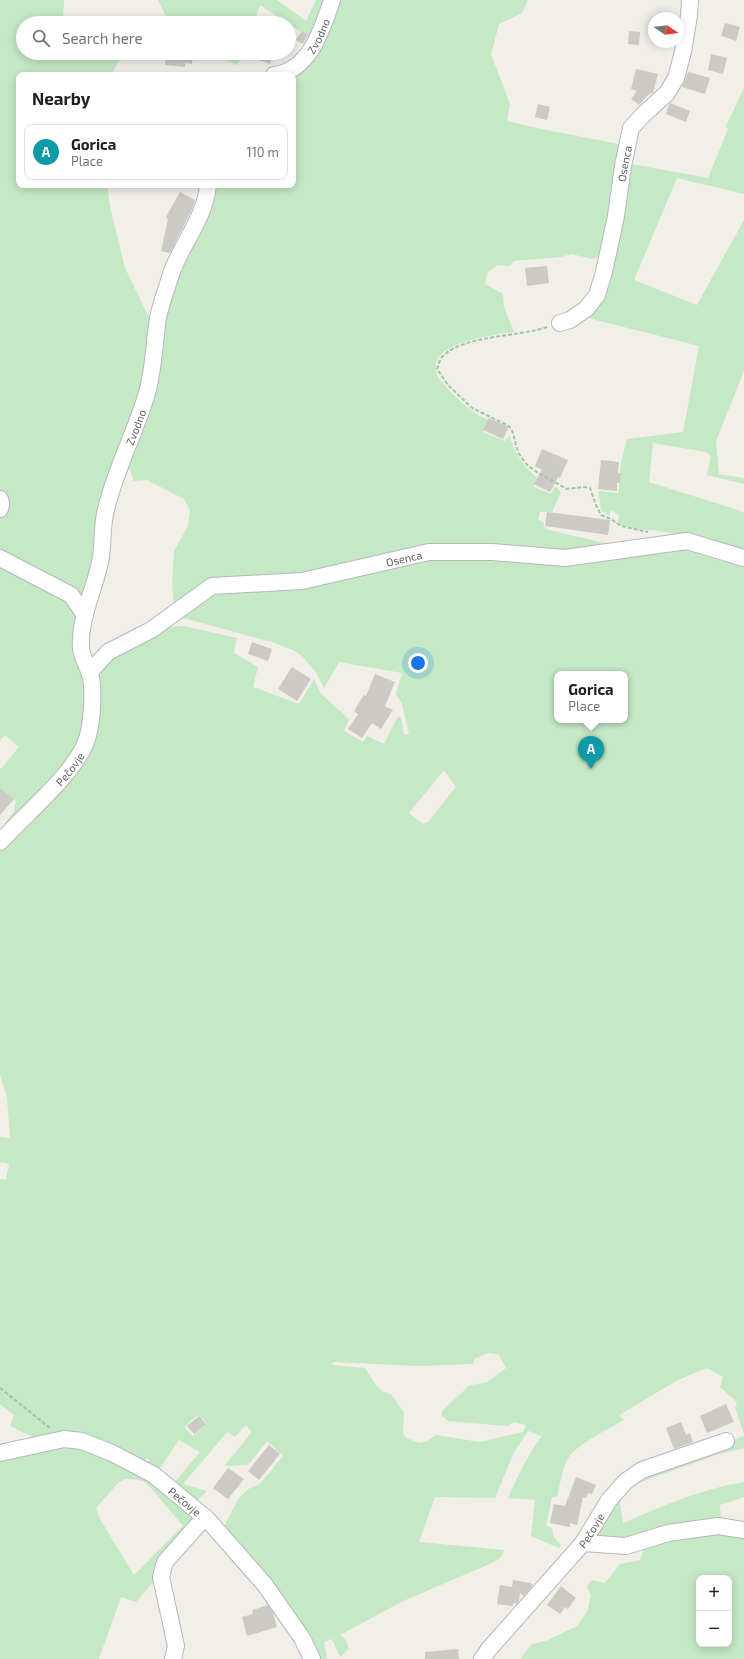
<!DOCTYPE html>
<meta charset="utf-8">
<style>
:root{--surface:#fff;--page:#f2f2f2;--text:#202124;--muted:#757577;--line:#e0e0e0;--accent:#ea4335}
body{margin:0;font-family:"Exo 2",sans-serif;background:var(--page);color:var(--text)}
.controls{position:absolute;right:12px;bottom:12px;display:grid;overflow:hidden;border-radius:8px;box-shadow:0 2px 10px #0003}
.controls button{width:36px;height:36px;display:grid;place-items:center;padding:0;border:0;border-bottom:1px solid var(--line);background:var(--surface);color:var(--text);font:20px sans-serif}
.compass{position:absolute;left:648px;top:12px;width:36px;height:36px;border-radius:50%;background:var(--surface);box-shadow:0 2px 10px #0003;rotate:103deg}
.you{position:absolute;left:418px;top:663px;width:14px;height:14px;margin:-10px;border:3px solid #fff;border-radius:50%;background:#1a73e8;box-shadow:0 0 0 6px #1a73e833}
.badge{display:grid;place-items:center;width:26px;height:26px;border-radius:50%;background:var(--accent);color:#fff;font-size:13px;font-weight:700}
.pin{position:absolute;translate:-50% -33px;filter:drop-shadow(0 1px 2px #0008)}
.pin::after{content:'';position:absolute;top:21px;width:14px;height:12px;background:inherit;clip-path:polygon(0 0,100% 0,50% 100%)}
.popup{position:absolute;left:554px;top:671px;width:74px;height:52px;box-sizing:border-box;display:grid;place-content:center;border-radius:8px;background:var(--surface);filter:drop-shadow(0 1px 3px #0005);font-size:13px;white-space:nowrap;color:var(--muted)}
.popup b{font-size:15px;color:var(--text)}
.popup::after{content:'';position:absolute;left:50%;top:100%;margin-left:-8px;border:8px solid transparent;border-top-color:var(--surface)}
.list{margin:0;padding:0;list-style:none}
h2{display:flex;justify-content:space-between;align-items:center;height:52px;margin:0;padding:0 16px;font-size:17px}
h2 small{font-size:13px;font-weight:400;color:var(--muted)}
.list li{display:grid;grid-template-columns:26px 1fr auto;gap:12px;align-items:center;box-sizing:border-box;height:56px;margin:0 8px 8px;padding:0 8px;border:1px solid var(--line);border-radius:8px}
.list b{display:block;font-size:15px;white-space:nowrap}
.list p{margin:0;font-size:13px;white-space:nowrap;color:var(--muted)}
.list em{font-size:13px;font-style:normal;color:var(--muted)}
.icon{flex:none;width:22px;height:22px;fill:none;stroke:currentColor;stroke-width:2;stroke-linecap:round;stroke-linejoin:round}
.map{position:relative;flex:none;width:744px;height:1659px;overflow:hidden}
.search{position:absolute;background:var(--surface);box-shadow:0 2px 10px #0003;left:16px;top:16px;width:280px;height:44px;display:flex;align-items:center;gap:10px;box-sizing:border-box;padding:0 14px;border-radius:22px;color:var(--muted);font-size:15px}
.panel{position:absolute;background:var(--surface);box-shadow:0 2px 10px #0003;left:16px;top:72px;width:280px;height:116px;border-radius:8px}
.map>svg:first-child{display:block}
.green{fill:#c5e8c5;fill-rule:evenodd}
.building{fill:#cccac5}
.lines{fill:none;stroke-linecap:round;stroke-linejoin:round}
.minor-casing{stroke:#b5b8bc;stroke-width:18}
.path{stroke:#9cc7a9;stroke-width:2;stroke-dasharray:4 2;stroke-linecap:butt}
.minor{stroke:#fff;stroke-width:16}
.labels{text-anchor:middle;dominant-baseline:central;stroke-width:3.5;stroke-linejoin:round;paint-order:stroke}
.street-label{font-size:11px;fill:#5f6368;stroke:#fff}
</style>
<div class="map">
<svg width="744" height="1659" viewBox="0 0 744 1659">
<rect width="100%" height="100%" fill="#f1efe8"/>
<!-- green -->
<g class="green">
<polygon points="0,0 64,0 63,23 23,23 23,53 124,53 111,75 19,75 19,185 107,185 110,207 125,268 154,328 150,365 83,608 0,554"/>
<polygon points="158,0 277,0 306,21 316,0 328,0 313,40 260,5 254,23 169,23"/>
<path d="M341,0h187l-6,13 -23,11 -8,30 19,50 -3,17 34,8 83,16 -19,108 -12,6 -22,-5 -10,3 -47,4 -4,5 -13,-1 -10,8 -2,11 18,10 1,13 10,25c-18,3 -89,10 -77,42 2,6 8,12 13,17 12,12 23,23 39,29l-6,12 22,9 5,-6c3,17 14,32 27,43l-3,9 17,7 4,-8 6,6 -9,20h-12l-2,8 5,2 2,7 76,18 55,-2 68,17v872l-9,-26 2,-6 -17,-15 3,-10 -16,-9 -29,12 -59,35 5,5c-14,8 -48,25 -56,38 -6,11 -8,27 -11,39h-5l-6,29 6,2 1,8 8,9 -2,3 -28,-12 4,-36 -27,-2c10,-22 19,-42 34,-62l-14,-5 -14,21 -19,46 -60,-1 -16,45 85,8c-2,9 -10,12 -17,15l-86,37 -61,33 6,5 3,9 -9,8 -8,-18 -8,3 3,17h-9l-94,-128v-5l15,-28 9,-9 12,-5 23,-28 -16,-15 -19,24 -21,1 -2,-1 27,-33 -6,-7 -11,12 -8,-5 -44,52 24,7 -12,12 -22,-19 27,-32 -21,-12 -21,31 -13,-5 5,-7h-4l-8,4 -33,-15 -64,-7 -31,-15 4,-11 -14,-11v-225l6,1 3,-16 -8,-2 -1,3v-28l10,1 -3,-41 -7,-22v-228l67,-72 36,-110 11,-12 52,-26 18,-1 53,12 -3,15 24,14 -5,20 46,17 15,-25 7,15 28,25 -5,12 19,11 4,-6 17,8 14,-28 3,2 3,17 5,-1 -7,-30 -6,-10 6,-21 -63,-11 -15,26 -8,-16 -13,-15 -10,-7 -21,-8 -89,-24 -9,-12 -2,-23 2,-32 14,-25 2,-15 -6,-12 -37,-19 -13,1 -4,-11 -8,-4 39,-151 50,-130h8l9,4 2,-4h63v-110l42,-61zM557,674h68v46h-68zM444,770l12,17 -28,35 -5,2 -14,-11zM489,1353l10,2 7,13 -20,15 -16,2 -28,26v5l6,5 60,5 6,-4 12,3 -3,7 -43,10 -44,-7 -9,6 -8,2 -13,-5 -3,-4 1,-21 -13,-19c-12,0 -20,-17 -26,-26l-33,-3 1,-3 85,4 55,-2 2,-6zM198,1415l9,8 -14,13 -9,-9z"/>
<polygon points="212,53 242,53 238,65 213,56"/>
<path d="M744,88v106l-67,-16 -43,102 63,25 47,-85v151l-28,70 3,33 25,4v6l-37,-9 4,-19 -5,-4 -53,-9 -4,39 95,30v43c-26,-10 -52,-18 -80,-23 -15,-3 -31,-2 -46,-8l1,-9 -8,-5 -2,6 -8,-6 -3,-19 20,2 3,-30 6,-24 56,-7 16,-86 -115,-29 42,-154 82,15 20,-49 -2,-3z"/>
<polygon points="0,561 71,599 80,613 87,679 81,746 6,828 1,829 14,811 16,801 0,788 0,768 1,769 19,747 5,735 0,740"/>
<polygon points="744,1436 744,1448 719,1454 630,1486 631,1480"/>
<path d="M69,1444l62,23 69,51 -40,56 -24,28 -15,-5 -22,62h-99v-202zM126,1479h7l10,2 9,8 31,37 -49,49 -33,-54 -5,-13 23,-26z"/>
<path d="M744,1482v15l-24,8 1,18 -71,13 -51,6 -6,-9 30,-39 -3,10 3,19c39,-17 79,-34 121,-41z"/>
<path d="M744,1533v126h-224l12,-15 14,-3 31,-15 10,-14 4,-16 -4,-9 4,-7 14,3 15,-19 20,-4 6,-17 42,-9zM699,1578h30v66h-30z"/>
</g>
<!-- building -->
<g class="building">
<polygon points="725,23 740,27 736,41 721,36"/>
<polygon points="302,31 308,35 303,44 296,40"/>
<polygon points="629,31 640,32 639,45 628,44"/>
<polygon points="166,53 193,53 192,64 185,63 185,67 165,65"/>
<polygon points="243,53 274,53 270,64 243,54"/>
<polygon points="711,54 727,58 723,74 708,70"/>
<polygon points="636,69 658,74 653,93 649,94 639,105 631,99 637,91 631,89"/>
<polygon points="688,72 710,78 705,94 682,87"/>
<polygon points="670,103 690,111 686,122 666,114"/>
<polygon points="538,104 550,107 547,120 535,117"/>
<polygon points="180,192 195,200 194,205 170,253 161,251 168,219 166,217"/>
<polygon points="547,266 549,283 527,286 525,268"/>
<polygon points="489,418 509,427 503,439 483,430"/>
<polygon points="542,449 568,460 560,478 558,477 550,492 534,484 542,470 535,466"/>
<polygon points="601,460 619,462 618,473 621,473 620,483 617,483 617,491 598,489"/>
<polygon points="547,512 610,520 608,535 545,526"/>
<polygon points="252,642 272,649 268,661 248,654"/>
<polygon points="292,667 311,679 297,701 278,689"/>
<polygon points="375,674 395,682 385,706 393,710 381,729 372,723 362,738 348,729 358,714 354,711 364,695 366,696"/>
<polygon points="0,788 14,799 0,815"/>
<polygon points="726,1404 734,1422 707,1433 700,1416"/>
<polygon points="199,1416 206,1424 194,1434 187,1426"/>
<polygon points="681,1422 686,1435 690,1433 693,1442 674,1449 666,1428"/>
<polygon points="269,1445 280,1454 259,1480 248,1471"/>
<polygon points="228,1468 244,1479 228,1499 213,1488"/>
<polygon points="576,1477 596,1485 592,1494 588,1493 586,1498 583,1497 577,1525 570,1523 570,1527 550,1523 554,1504 565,1506"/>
<polygon points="513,1580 530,1583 533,1585 524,1596 520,1593 519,1601 517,1604 513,1603 513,1606 497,1604 500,1585 512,1587"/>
<polygon points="561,1586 576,1598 568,1609 565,1607 560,1614 547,1605"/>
<polygon points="268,1605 273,1613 277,1627 247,1636 242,1617 253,1614 252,1610"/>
<polygon points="458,1649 459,1659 425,1659 425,1652"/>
</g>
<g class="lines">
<!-- minor casing -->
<g class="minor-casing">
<g id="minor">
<path id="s1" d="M274,75c36,-4 48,-46 58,-75"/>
<path id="s2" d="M560,323l10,-3 16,-11 11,-14 7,-23 12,-56 7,-50 8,-38 12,-13 24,-22 9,-15 7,-26 6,-37 1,-15"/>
<polyline points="0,499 1,504 0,509"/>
<polyline points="0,558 71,595 85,615"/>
<path id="s3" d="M90,672l18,-20 43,-22 61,-44 90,-5 127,-29h63l73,6 122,-17 57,17"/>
<path id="s4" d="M0,842c25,-28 76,-69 87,-103 5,-15 8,-54 2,-68 -3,-8 -7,-14 -8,-23 -2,-31 15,-61 20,-91 2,-14 1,-29 4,-43 9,-42 30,-80 42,-121 7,-24 7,-50 11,-75 3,-15 9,-30 13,-44 11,-31 34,-56 37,-89"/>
<path id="s5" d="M0,1453l64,-14 18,2 30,12 42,22 54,45 57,65 37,53 10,21"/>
<polyline points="583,1543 626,1546 668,1533 718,1526 744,1530"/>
<polyline points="173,1659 176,1646 161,1577 165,1562 205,1517"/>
<path id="s6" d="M482,1659l7,-10 94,-106 26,-43 17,-19 16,-11 84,-29"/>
</g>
</g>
<!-- path -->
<g class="path">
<path d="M547,327c-28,10 -85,8 -105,30 -3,3 -3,8 -5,12l11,16 24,23 37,18c7,9 5,21 12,31 10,16 30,21 45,32l17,-2 7,1 6,17 5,10 10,4 10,7 27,6"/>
<polyline points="0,1388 50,1428"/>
</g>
<!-- minor -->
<use href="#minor" class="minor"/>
</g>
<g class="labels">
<!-- street labels -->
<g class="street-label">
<text stroke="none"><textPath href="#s1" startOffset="62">Zvodno</textPath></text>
<text stroke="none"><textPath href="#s2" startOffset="182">Osenca</textPath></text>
<text stroke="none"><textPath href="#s4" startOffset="458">Zvodno</textPath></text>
<text stroke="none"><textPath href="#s3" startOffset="345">Osenca</textPath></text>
<text stroke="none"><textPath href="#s4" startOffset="101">Pečovje</textPath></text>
<text stroke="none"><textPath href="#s5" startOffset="204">Pečovje</textPath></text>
<text stroke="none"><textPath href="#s6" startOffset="169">Pečovje</textPath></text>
</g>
</g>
</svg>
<div class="controls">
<button>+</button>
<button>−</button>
</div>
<svg class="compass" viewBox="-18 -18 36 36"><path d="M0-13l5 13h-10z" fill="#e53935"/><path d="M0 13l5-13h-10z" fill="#757577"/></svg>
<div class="you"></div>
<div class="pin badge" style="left:591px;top:769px;background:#0f9aa8">A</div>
<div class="popup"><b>Gorica</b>Place</div>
<div class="search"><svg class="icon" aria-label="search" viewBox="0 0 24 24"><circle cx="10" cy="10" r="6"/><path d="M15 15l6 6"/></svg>Search here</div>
<section class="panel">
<h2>Nearby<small></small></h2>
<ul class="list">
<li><span class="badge" style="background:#0f9aa8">A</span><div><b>Gorica</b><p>Place</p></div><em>110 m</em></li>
</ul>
</section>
</div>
